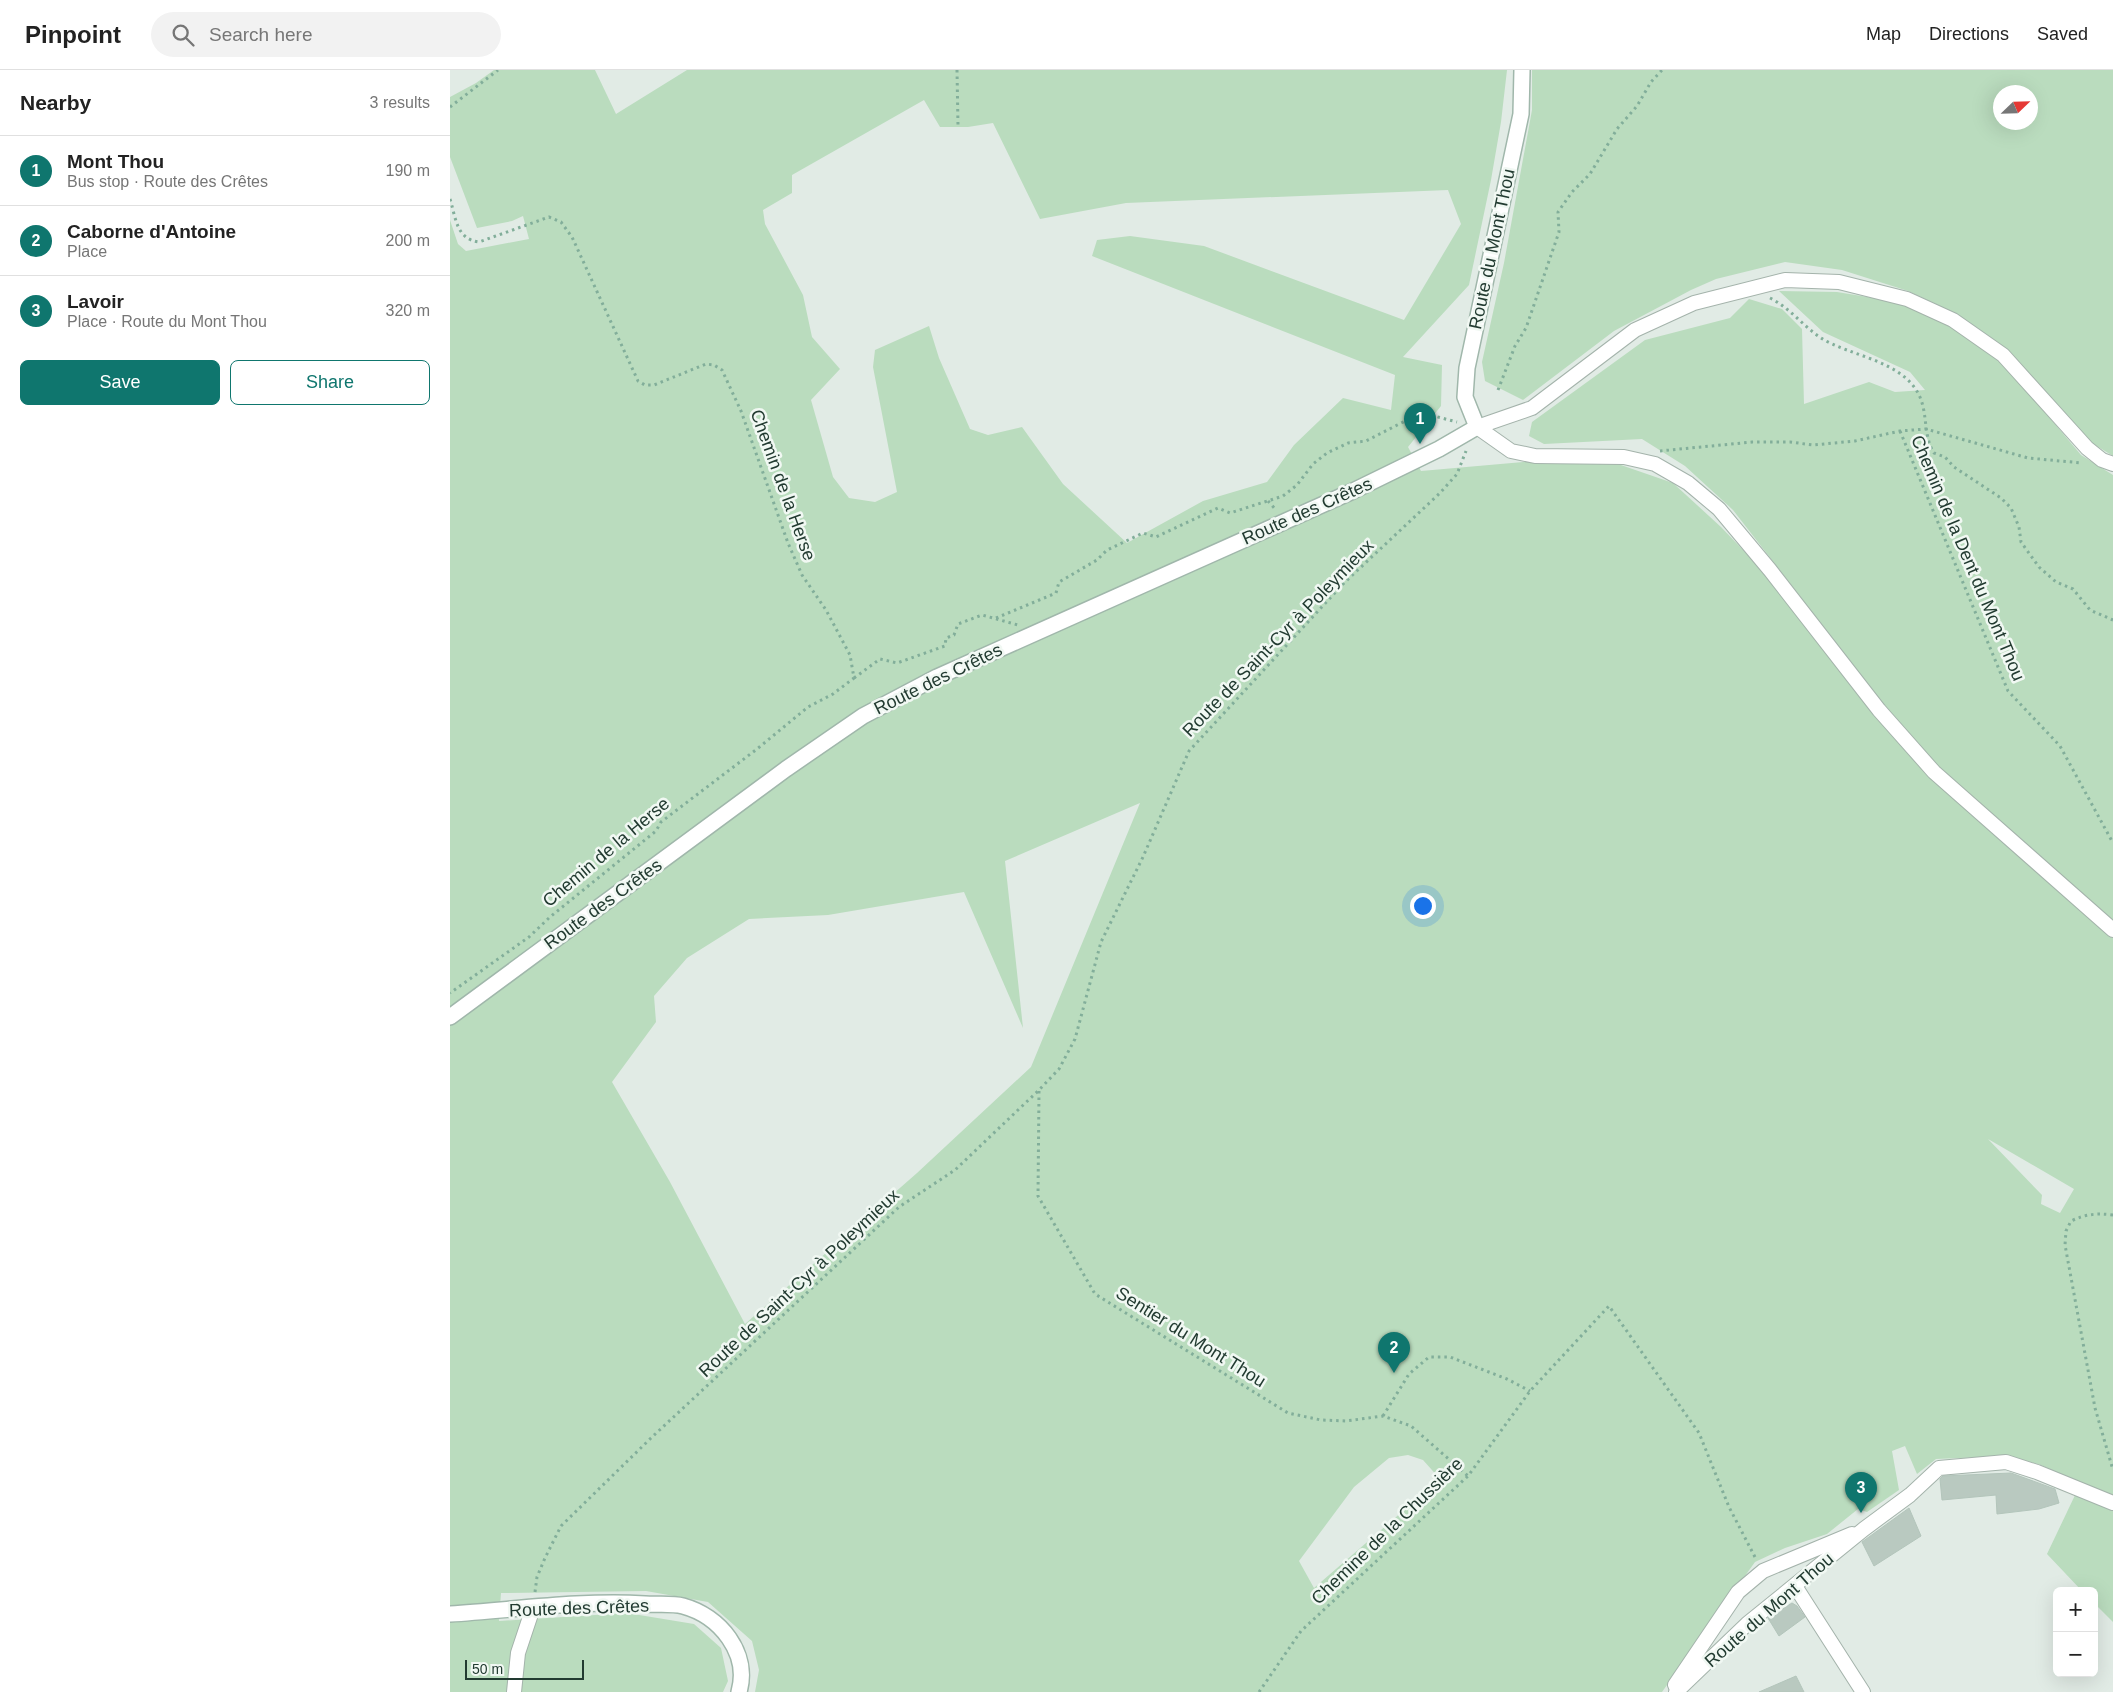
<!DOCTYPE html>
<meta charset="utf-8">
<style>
:root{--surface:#fff;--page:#f2f2f2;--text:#222;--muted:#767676;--line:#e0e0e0;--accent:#0f766e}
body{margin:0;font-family:Arial,sans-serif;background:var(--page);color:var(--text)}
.controls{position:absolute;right:15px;bottom:15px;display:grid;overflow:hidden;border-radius:8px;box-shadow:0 5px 20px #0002}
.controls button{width:45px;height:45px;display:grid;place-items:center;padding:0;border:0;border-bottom:1px solid var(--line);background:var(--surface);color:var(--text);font:25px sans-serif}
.compass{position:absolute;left:1543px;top:15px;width:45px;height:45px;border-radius:50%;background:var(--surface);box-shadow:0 5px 20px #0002;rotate:67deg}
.scale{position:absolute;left:15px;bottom:12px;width:119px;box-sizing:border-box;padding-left:5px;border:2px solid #223b31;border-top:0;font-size:14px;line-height:18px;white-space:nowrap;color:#223b31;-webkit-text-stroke:4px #f1f8f3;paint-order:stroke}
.you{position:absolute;left:972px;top:835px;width:18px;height:18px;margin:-12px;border:4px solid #fff;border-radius:50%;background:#1a73e8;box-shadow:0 0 0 8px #1a73e833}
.badge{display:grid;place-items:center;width:32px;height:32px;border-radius:50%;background:var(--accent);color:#fff;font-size:16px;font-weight:700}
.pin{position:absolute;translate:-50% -41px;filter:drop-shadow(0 1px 2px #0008)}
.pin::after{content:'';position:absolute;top:26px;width:18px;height:15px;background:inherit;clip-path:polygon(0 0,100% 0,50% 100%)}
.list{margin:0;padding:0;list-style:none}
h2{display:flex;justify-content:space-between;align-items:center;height:65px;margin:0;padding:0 20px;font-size:21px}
h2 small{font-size:16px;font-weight:400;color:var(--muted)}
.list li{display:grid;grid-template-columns:32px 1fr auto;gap:15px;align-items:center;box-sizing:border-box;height:70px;padding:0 20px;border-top:1px solid var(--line)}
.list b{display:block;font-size:19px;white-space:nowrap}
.list p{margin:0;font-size:16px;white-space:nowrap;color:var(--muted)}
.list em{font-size:16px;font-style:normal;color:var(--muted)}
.actions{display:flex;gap:10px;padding:15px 20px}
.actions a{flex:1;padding:11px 0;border:1px solid var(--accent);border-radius:8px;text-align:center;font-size:18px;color:var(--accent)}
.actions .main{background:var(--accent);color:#fff}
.icon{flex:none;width:28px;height:28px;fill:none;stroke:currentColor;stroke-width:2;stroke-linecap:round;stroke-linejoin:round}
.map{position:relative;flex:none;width:1663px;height:1622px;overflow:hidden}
header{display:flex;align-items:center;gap:30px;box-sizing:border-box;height:70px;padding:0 25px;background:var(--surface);border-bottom:1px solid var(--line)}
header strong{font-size:24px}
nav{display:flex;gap:28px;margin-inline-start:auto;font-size:18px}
.search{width:350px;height:45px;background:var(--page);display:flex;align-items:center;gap:12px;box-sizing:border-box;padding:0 18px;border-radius:28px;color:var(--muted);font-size:19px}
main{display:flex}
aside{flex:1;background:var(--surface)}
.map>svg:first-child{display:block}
.green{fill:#badcbe;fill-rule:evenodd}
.building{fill:#b9c9c0;stroke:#b3c5bb}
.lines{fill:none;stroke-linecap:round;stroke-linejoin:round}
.street-casing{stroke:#a4b3ab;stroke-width:16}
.secondary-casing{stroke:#a0b7ab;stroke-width:18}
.path{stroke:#82ae9a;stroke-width:3;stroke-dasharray:2.5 4;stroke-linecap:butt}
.street{stroke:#fff;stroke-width:14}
.secondary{stroke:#fff;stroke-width:15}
.labels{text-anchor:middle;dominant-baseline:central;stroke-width:5;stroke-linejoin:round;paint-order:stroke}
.street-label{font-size:18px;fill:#223b31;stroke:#f1f8f3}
</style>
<header>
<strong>Pinpoint</strong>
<div class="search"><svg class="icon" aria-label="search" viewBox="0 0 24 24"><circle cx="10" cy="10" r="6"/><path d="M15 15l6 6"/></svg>Search here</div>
<nav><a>Map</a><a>Directions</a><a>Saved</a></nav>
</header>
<main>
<aside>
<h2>Nearby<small>3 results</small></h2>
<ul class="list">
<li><span class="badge">1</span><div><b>Mont Thou</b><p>Bus stop · Route des Crêtes</p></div><em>190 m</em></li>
<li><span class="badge">2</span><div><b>Caborne d'Antoine</b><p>Place</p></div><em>200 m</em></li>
<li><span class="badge">3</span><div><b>Lavoir</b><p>Place · Route du Mont Thou</p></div><em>320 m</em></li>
</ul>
<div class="actions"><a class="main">Save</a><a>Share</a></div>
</aside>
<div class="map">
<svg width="1663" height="1622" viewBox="0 0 1663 1622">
<rect width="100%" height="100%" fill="#e1ebe5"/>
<!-- green -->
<g class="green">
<path d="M44,0h101l21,44 71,-44h820l-6,52 -10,58 -22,105 -66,72 39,8 -1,41 -33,41 13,24 114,-10 83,3 55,19 48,44 45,47 111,139 236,224v561l-72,-33 -33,-9 -72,3 -19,15 -12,-28 -13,5 7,39 -32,22 -9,-3 -31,25 -42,14 -30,14 -93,130h-907l4,-22 -7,-29 -44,-39 -62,-11 -145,2 -2,28 128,-8 67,11 27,24 7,33 -5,11h-273v-1472l8,24 8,7 63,-12 -6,-23 -11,5 -35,7 -27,-71v-60l26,-14zM474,30l16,27h28l25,-4 47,96 86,-16 322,-13 13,34 -57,96 -200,-74 -74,-10 -33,4 -5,16 303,119 -4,35 -48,-12 -49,47 -27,37 -64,19 -76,42 -64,-59 -41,-57 -34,8 -18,-6 -31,-71 -10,-32 -54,24 -2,17 24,125 -22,10 -26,-4 -16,-21 -22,-77 29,-31 -28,-32 -9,-42 -38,-71 -2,-14 29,-17v-18zM690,733l-109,264 -114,106 -172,151 -75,-142 -58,-100 44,-60 -2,-26 33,-38 62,-39 79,-4 136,-23 59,136 -18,-167zM1538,1069l86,50 -14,24 -19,-9 1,-9zM958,1385l15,5 17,19 -126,109 -15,-27 55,-74 35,-29z"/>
<path d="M1082,0h581v386l-26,-16 -84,-93 -46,-33 -49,-23 -66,-21 -57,-8 -69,17 -25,11 -77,41 -91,69 -38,-19 -3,-19 22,-99 28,-153zM1550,22h30v30h-30z"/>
<polygon points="1329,221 1387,222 1454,233 1504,255 1551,290 1631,385 1663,405 1663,853 1486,698 1435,636 1283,440 1235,396 1192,369 1094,374 1079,366 1082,352 1195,270 1280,248 1299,229 1332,239 1352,259 1354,334 1419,312 1445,322 1475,320 1460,302 1373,262"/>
<polygon points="1627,1421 1663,1437 1663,1552 1644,1533 1644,1521 1632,1521 1597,1484"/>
</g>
<!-- building -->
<g class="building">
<polygon points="1561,1403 1605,1419 1609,1433 1589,1439 1547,1444 1546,1425 1492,1430 1490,1409 1493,1406"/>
<polygon points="1459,1438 1471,1466 1424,1496 1412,1472"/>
<polygon points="1342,1533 1347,1536 1355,1547 1329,1566 1318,1548"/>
<polygon points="1346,1606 1354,1622 1309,1622"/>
</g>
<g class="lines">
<!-- street casing -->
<g class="street-casing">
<g id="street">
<polyline points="1027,357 1061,381 1085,386 1174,387 1205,394 1238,413 1269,439 1320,500 1429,640 1484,702 1663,860"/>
<polyline points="1027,357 1082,338 1185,260 1244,233 1335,210 1389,212 1457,229 1503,250 1553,285 1637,378 1652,390 1663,394"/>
<polyline points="1345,1516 1413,1622"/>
<polyline points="1225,1615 1288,1522 1313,1501 1402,1464"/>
<polyline points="64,1622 68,1583 83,1538"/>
<polyline points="1226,1622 1297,1554 1414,1459 1460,1425 1489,1398 1556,1392 1587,1402 1663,1433"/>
</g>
</g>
<!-- secondary casing -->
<g class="secondary-casing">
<g id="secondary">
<polyline points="0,947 336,699 413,646 487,607 903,421 989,379 1027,357 1015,327 1017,298 1071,44 1072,0"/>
<path d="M0,1544c64,-4 130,-14 195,-10 12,1 26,-1 38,2 37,10 67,47 56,86"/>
</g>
</g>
<!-- path -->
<g class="path">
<polyline points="507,0 508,56"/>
<polyline points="0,37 48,0"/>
<path d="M0,129c6,19 6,40 29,43l70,-25 12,5 11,15 66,144 7,4h9l52,-21 8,1 8,5 19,41 47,132 14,32 24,35 24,45 4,23 -21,16 -25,13 -51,42 -96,73 -5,9 -106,86 -21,20 -79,56"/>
<path d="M1320,228c20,10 33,28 51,40 28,18 81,22 98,57 9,18 4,41 15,58l11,4 9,10 47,31 10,10 8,19 2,15 18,25 17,15 17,7 17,21 23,10"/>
<polyline points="1048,320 1065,276 1076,258 1109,162 1108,142 1122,122 1140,104 1167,59 1187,36 1201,12 1212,0"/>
<polyline points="1450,361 1558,621 1610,676 1663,773"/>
<polyline points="1210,381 1302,372 1340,372 1363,375 1405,371 1450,361 1476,359 1578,388 1632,393"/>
<polyline points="818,431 826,440"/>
<polyline points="546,548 606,523 609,512 647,490 657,480 693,463 706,467 768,438 780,443 833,426 847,415 863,394 877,383 898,373 916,371 961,348 974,351 984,346 1007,352"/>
<polyline points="404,608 430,589 447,593 495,576 496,568 504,565 508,554 532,545 568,555"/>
<polyline points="589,1021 588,1126 645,1224 838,1343 871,1350 896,1351 933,1346 961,1356 1018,1406"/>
<path d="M1663,1145c-17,-2 -27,-1 -42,6l-5,10 -1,14 30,163 18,62"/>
<polyline points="933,1346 959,1304 979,1287 1000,1287 1057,1309 1080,1321"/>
<polyline points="85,1522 87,1507 95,1488 111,1456 201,1368 449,1137 505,1100 589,1020 609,999 625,969 651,872 693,787 739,681 894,513 990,423 1007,404 1016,381"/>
<polyline points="809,1622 851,1561 1018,1406 1080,1321 1159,1236 1249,1363 1279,1437 1306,1489"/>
</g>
<!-- street -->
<use href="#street" class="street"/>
<!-- secondary -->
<use href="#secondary" class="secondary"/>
</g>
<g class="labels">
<!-- street labels -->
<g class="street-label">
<text transform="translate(1042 179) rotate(-78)">Route du Mont Thou</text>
<text transform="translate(333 415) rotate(70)">Chemin de la Herse</text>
<text transform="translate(857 441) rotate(-24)">Route des Crêtes</text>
<text transform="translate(1518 488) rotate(67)">Chemin de la Dent du Mont Thou</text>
<text transform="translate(828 568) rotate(-46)">Route de Saint-Cyr à Poleymieux</text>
<text transform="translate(488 609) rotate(-26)">Route des Crêtes</text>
<text transform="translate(156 782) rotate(-40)">Chemin de la Herse</text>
<text transform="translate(153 834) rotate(-36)">Route des Crêtes</text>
<text transform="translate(349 1213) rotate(-43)">Route de Saint-Cyr à Poleymieux</text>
<text transform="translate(741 1267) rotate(32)">Sentier du Mont Thou</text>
<text transform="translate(937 1461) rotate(-44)">Chemine de la Chussière</text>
<text transform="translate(129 1538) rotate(-2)">Route des Crêtes</text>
<text transform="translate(1319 1540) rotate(-41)">Route du Mont Thou</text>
</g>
</g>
</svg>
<div class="controls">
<button>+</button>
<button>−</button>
</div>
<svg class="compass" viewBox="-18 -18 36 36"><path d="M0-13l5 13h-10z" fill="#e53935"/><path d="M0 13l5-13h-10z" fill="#767676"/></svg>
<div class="scale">50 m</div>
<div class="you"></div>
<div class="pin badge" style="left:970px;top:374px">1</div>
<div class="pin badge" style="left:944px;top:1303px">2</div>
<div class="pin badge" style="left:1411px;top:1443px">3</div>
</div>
</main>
